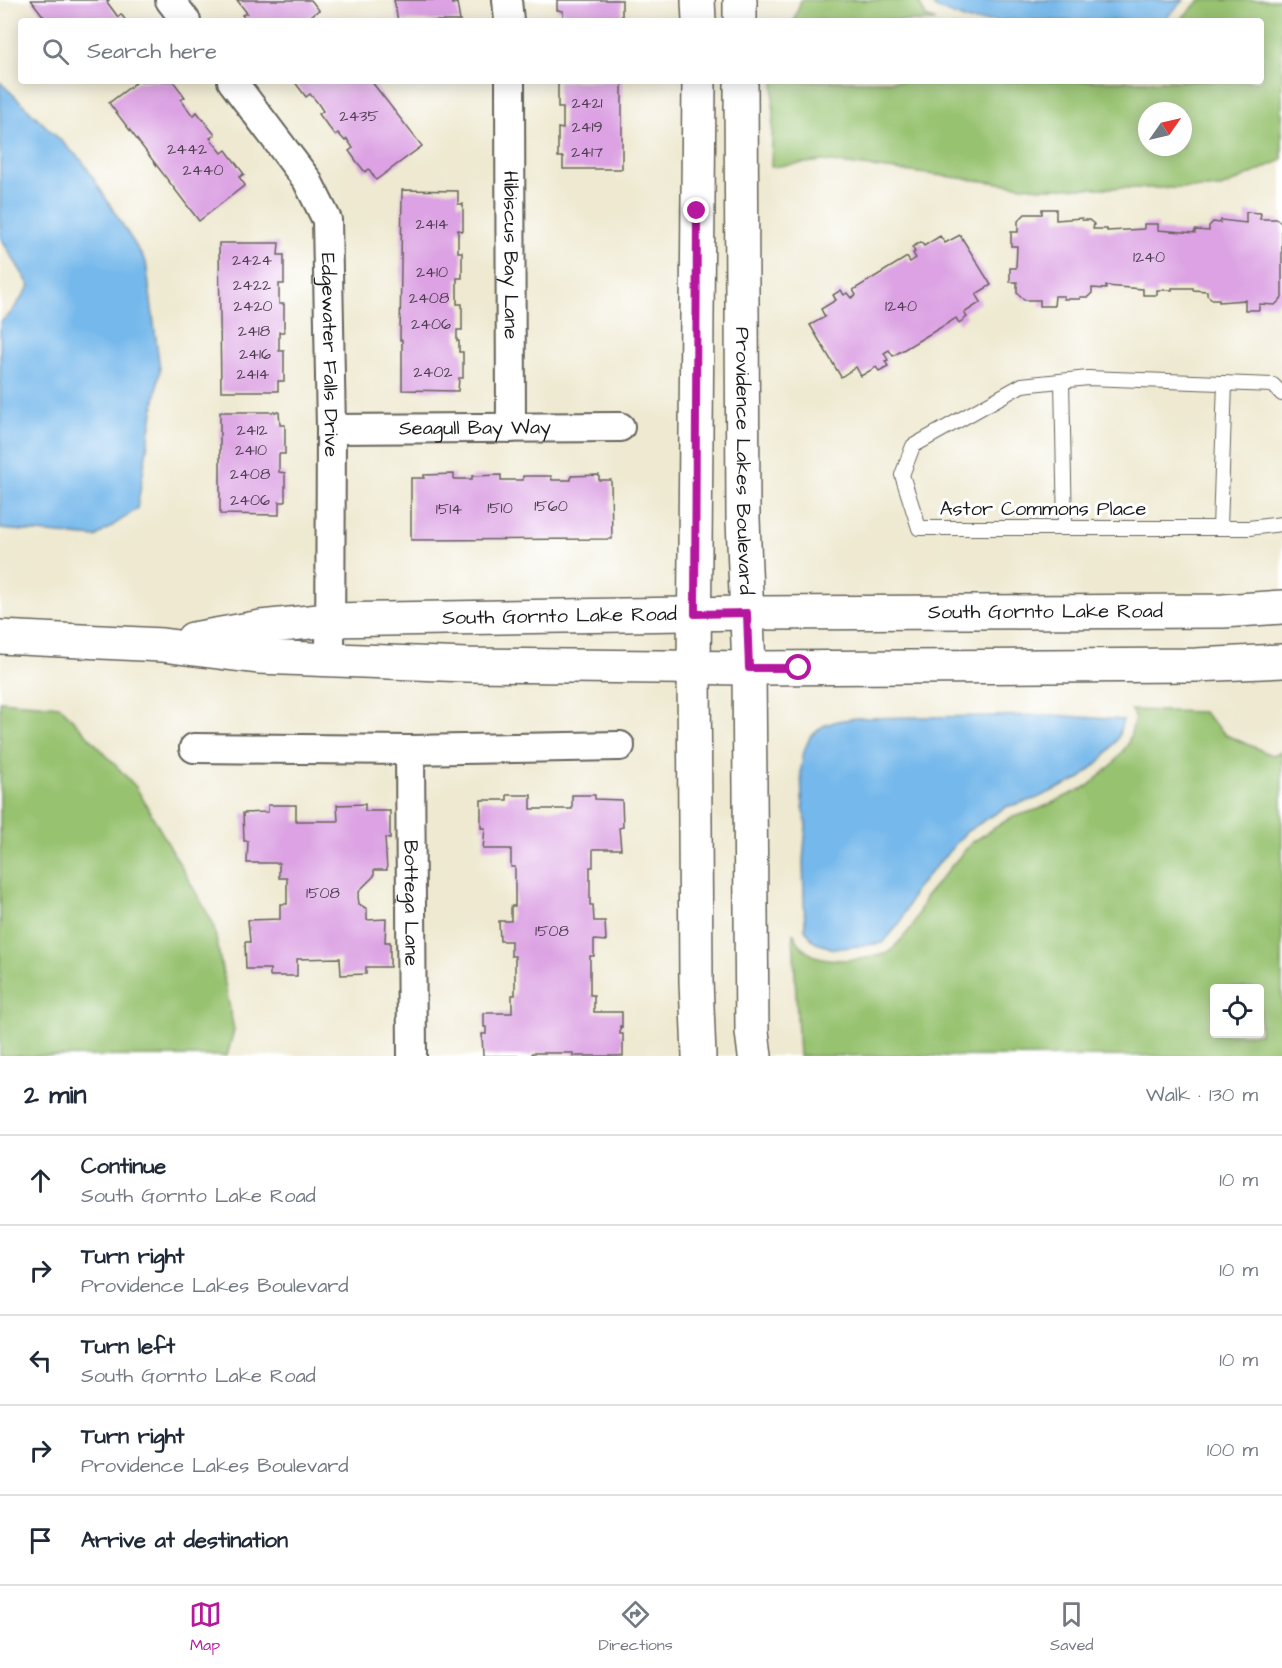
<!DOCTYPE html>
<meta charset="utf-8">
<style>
:root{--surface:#fff;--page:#f6f6f7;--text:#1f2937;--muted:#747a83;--line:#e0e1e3;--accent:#b5179e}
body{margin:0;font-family:"Architects Daughter",sans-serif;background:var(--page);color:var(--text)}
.controls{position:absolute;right:18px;bottom:18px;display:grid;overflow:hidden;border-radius:6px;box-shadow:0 3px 15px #0003}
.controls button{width:54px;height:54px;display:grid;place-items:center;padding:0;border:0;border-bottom:2px solid var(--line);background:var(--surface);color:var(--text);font:30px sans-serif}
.compass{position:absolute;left:1138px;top:102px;width:54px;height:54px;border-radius:50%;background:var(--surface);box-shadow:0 3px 15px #0003;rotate:56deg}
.stop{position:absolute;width:18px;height:18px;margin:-14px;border:4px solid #b5179e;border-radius:50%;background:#fff}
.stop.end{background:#b5179e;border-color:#fff;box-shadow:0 2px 6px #0008}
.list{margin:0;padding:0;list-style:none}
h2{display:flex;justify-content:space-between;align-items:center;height:78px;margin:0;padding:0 24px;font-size:26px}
h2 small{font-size:20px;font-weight:400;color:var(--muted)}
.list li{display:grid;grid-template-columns:39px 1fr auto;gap:18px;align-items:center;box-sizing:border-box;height:90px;padding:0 24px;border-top:2px solid var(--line)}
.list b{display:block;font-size:22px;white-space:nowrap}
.list p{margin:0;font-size:20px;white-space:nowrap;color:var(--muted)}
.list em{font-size:20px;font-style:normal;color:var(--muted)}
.icon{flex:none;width:33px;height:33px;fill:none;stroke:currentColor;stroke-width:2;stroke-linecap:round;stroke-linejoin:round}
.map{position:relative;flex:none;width:1282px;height:1056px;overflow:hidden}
.search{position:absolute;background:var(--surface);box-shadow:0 3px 15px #0003;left:18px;right:18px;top:18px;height:66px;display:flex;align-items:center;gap:15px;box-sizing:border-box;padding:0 21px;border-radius:6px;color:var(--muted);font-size:22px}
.sheet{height:528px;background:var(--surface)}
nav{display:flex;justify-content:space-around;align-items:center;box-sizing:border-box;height:84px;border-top:2px solid var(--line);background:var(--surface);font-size:16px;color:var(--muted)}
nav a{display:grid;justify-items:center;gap:3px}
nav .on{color:var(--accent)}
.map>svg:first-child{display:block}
.green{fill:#97c26f;stroke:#5a6f46;stroke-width:1.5;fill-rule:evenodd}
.water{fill:#75b8eb;stroke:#486a84;stroke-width:1.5}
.building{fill:#dca2e3}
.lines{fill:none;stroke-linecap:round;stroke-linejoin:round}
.lane-casing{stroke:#66645b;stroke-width:16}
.street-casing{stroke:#66645b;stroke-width:32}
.secondary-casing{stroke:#66645b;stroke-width:36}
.lane{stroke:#fff;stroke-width:14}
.street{stroke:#fff;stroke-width:28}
.secondary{stroke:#fff;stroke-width:33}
.route{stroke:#b5179e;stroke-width:8}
.labels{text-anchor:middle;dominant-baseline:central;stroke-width:6;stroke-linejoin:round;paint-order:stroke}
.number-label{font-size:16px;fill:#4c3e4e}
.street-label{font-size:20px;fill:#1c1c1c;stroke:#fff}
</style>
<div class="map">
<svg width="1282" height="1056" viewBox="0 0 1282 1056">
<rect width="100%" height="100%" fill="#fff"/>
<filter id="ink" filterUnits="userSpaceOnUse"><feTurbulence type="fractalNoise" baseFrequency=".0167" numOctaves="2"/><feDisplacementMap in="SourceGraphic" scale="12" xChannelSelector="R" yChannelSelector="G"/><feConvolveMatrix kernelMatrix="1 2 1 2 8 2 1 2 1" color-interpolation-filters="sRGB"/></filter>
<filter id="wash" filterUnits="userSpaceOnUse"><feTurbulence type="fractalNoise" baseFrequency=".008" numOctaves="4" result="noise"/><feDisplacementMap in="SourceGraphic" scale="24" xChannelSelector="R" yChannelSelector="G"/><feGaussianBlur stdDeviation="1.35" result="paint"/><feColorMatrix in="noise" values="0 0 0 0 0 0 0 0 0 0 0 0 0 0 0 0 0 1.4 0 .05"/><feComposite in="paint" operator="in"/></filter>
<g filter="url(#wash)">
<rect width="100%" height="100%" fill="#eee9d0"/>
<!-- green -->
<g class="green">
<polygon points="801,0 918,0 926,17 936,21 794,21"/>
<path d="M1200,0h82v160l-61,28h-181l-217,-27 -52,6 3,-86h487v-60h-82zM1147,111h36v36h-36z"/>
<polygon points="0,701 60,706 136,787 213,923 234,1030 227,1056 0,1056"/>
<path d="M1131,710l72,2 23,23 46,20 10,-3v304h-483l-6,-123c3,5 6,12 11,16 17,17 65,11 86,3l22,-25 14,-31 45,-53 39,-25 29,-9 49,-23 25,-22 15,-20 7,-26zM1214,988h46v46h-46z"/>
</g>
<!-- water -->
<g class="water">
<polygon points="931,0 1184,0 1163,21 969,21 935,8"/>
<polygon points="0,82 83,162 146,262 160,370 137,509 96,537 0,529 0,322 10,314 30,286 0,237"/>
<polygon points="1053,715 1123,720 1118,738 1105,756 1081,778 1035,799 1006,807 966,832 915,890 900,923 883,943 834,949 814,942 805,929 803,861 806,826 802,798 801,769 804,751 810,737 823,726 837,721 856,718"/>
</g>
<g id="blocks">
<!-- building -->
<g class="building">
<polygon points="31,0 109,0 107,2 118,17 121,14 126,21 47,21"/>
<polygon points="237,0 311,0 319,10 304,21 247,21 242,15 247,13"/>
<polygon points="394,0 451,0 452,4 457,3 460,21 398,21"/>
<polygon points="557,0 622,0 622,21 563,21 563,11 557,10"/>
<polygon points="138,81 173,81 185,97 181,100 193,116 197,112 215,135 210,138 222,153 226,150 244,174 239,177 245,185 199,221 109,103"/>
<polygon points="294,81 371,81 422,146 376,180 369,169 365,172 357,162 349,151 353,148 347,139 345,141 338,133 335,135 327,125 319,114 323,111 317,102 310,94 306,97"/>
<polygon points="558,81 622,81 622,169 563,169 563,157 558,157 558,128 563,129 563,108 558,108"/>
<polygon points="402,190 458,191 458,204 463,204 463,231 458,230 458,252 462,252 462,278 457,278 457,304 462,304 462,330 457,330 457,341 459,341 459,352 463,352 463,378 459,378 458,391 402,390 402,340 400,340"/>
<polygon points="1042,209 1056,209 1056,220 1082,218 1082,220 1089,220 1094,224 1093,229 1107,229 1107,231 1144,229 1144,224 1158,224 1158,230 1195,233 1195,230 1209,231 1209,226 1213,222 1220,223 1221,220 1246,223 1246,212 1261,213 1260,219 1277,219 1282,224 1282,298 1275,305 1259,304 1259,310 1245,310 1245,300 1219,302 1219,299 1212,299 1207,295 1207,291 1193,290 1193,288 1172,288 1172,290 1157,290 1157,295 1143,295 1143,289 1106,286 1106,289 1092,288 1092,293 1088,297 1080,297 1080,299 1064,299 1064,296 1055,296 1054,306 1040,306 1040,300 1024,300 1017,293 1017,282 1010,282 1010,268 1016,268 1017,246 1011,246 1011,232 1018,232 1018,221 1025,214 1042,214"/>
<polygon points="960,235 991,285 976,294 981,302 964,313 967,317 959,323 956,318 953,320 893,356 889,350 884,353 888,360 885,361 888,366 879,371 876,367 861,376 856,367 841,377 810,325 825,317 821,309 836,300 833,295 841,290 844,295 847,293 851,298 856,295 853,290 907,257 910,262 916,258 913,253 915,252 912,247 921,242 924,246 940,236 945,243"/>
<polygon points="219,243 279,243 278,255 284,255 284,284 279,284 279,304 284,304 284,332 279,332 279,351 284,351 284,381 278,381 278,391 221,391"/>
<polygon points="220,412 279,412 280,425 285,425 285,454 279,454 279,472 285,473 285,502 279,502 279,515 220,514"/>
<polygon points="454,474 454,479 472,479 472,476 501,475 501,480 523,480 523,476 551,476 552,480 571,480 571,476 599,475 599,480 611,480 612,539 411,540 411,478 424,478 424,475"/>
<polygon points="507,795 531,795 531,809 572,809 572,795 595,795 595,799 622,800 623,827 619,828 621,849 593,849 593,867 590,867 590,905 593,905 594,921 605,921 606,941 594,940 594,956 590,956 590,995 594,995 594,1012 622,1012 622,1027 620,1026 620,1034 623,1034 623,1056 573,1056 573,1053 532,1053 532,1056 483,1056 482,1034 486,1034 486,1027 484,1027 484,1013 512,1013 512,995 515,995 515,956 511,956 511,941 500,941 499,921 511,921 511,906 515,906 515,867 511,867 511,849 483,849 485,828 481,828 481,800 507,800"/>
<polygon points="365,804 365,811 390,811 390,839 385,838 387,870 374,870 374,876 360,890 358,896 359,904 367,909 367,920 386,919 385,942 390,942 390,967 366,967 366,974 341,975 340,958 297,959 297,976 270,976 270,969 246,969 245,942 250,942 248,920 280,919 280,904 287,904 287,878 279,878 279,863 247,863 248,841 244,841 243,813 268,812 268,805 296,805 296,821 338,821 337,805"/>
</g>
</g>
</g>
<g filter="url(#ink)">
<use href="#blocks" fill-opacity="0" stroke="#66645b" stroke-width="1.5"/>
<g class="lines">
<!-- lane casing -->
<g class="lane-casing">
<g id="lane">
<polyline points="1062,381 1065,528"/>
<polyline points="1282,394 1273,385 1088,378 1022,385 913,446 902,475 919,528 1249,528 1282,524"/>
<polyline points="1220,528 1225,383"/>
</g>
</g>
<!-- street casing -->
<g class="street-casing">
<g id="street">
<polyline points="170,0 186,21"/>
<polyline points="507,0 509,21"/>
<path id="s1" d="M232,81l75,99 20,40 4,209 -1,231"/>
<path id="s2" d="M510,81l1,347"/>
<path id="s3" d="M331,429l289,-2"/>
<polyline points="194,748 410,750 620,746"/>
<path id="s4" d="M410,750l2,306"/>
</g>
</g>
<!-- secondary casing -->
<g class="secondary-casing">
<g id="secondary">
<polyline points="698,0 699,21"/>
<polyline points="740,0 740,21"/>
<path id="s5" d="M741,81l2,438 6,149 3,364 3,24"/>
<polyline points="0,637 162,645 258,657 467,665 749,668 1196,665 1282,661"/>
<path id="s6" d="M193,639l68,-12 68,-7 418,-7 476,-2 59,-4"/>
<polyline points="699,1056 696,981 694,668 699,81"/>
</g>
</g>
<!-- lane -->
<use href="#lane" class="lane"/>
<!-- street -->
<use href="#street" class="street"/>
<!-- secondary -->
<use href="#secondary" class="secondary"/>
</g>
</g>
<g class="lines" filter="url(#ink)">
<!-- route -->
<polyline class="route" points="697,211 695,614 747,613 749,668 799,668"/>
</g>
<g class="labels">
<!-- number labels -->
<g class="number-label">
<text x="587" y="103">2421</text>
<text x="359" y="116">2435</text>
<text x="587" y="127">2419</text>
<text x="187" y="149">2442</text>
<text x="587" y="152">2417</text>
<text x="203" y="170">2440</text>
<text x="432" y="224">2414</text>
<text x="1149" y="257">1240</text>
<text x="252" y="260">2424</text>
<text x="432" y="272">2410</text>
<text x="252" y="285">2422</text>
<text x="429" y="298">2408</text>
<text x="253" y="306">2420</text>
<text x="901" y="306">1240</text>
<text x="431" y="324">2406</text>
<text x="254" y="331">2418</text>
<text x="255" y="354">2416</text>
<text x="433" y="372">2402</text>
<text x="253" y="374">2414</text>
<text x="252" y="430">2412</text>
<text x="251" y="450">2410</text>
<text x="250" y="474">2408</text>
<text x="250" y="500">2406</text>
<text x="551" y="506">1560</text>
<text x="500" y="508">1510</text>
<text x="449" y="509">1514</text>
<text x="323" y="893">1508</text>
<text x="552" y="931">1508</text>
</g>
<!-- street labels -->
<g class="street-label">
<text stroke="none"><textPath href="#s2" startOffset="174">Hibiscus Bay Lane</textPath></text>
<text stroke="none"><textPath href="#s1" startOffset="304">Edgewater Falls Drive</textPath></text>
<text stroke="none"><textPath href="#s3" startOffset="144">Seagull Bay Way</textPath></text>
<text stroke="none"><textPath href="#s5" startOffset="380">Providence Lakes Boulevard</textPath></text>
<text x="1043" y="509">Astor Commons Place</text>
<text stroke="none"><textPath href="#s6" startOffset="854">South Gornto Lake Road</textPath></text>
<text stroke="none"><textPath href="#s6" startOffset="368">South Gornto Lake Road</textPath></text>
<text stroke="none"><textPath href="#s4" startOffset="153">Bottega Lane</textPath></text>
</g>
</g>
</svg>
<div class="controls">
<button><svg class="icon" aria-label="locate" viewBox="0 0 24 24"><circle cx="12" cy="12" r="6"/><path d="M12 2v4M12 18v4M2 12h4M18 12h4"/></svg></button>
</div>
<svg class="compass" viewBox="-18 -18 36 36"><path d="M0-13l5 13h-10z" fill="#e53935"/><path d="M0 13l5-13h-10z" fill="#747a83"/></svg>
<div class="stop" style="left:799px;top:668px"></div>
<div class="stop end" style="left:697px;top:211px"></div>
<div class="search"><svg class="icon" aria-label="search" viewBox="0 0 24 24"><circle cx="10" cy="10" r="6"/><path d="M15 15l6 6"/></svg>Search here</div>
</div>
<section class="sheet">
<h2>2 min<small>Walk · 130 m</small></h2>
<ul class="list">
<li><svg class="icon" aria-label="ahead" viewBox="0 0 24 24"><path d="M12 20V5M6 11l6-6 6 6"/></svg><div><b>Continue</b><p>South Gornto Lake Road</p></div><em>10 m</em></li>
<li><svg class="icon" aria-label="right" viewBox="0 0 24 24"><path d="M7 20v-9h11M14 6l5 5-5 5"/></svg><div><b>Turn right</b><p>Providence Lakes Boulevard</p></div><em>10 m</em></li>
<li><svg class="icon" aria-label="left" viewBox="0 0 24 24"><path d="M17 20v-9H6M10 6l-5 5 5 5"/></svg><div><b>Turn left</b><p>South Gornto Lake Road</p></div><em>10 m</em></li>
<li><svg class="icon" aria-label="right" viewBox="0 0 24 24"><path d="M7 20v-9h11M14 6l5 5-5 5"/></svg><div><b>Turn right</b><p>Providence Lakes Boulevard</p></div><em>100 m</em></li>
<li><svg class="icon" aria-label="arrive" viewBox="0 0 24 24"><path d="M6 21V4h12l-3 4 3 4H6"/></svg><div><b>Arrive at destination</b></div></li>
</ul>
</section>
<nav>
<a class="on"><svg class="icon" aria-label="map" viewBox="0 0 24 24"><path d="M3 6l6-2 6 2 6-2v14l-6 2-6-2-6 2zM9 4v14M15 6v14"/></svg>Map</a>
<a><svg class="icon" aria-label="directions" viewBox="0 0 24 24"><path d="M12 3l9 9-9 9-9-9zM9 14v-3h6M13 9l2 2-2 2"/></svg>Directions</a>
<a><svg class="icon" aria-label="saved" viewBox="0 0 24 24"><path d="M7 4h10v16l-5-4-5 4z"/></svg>Saved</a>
</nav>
